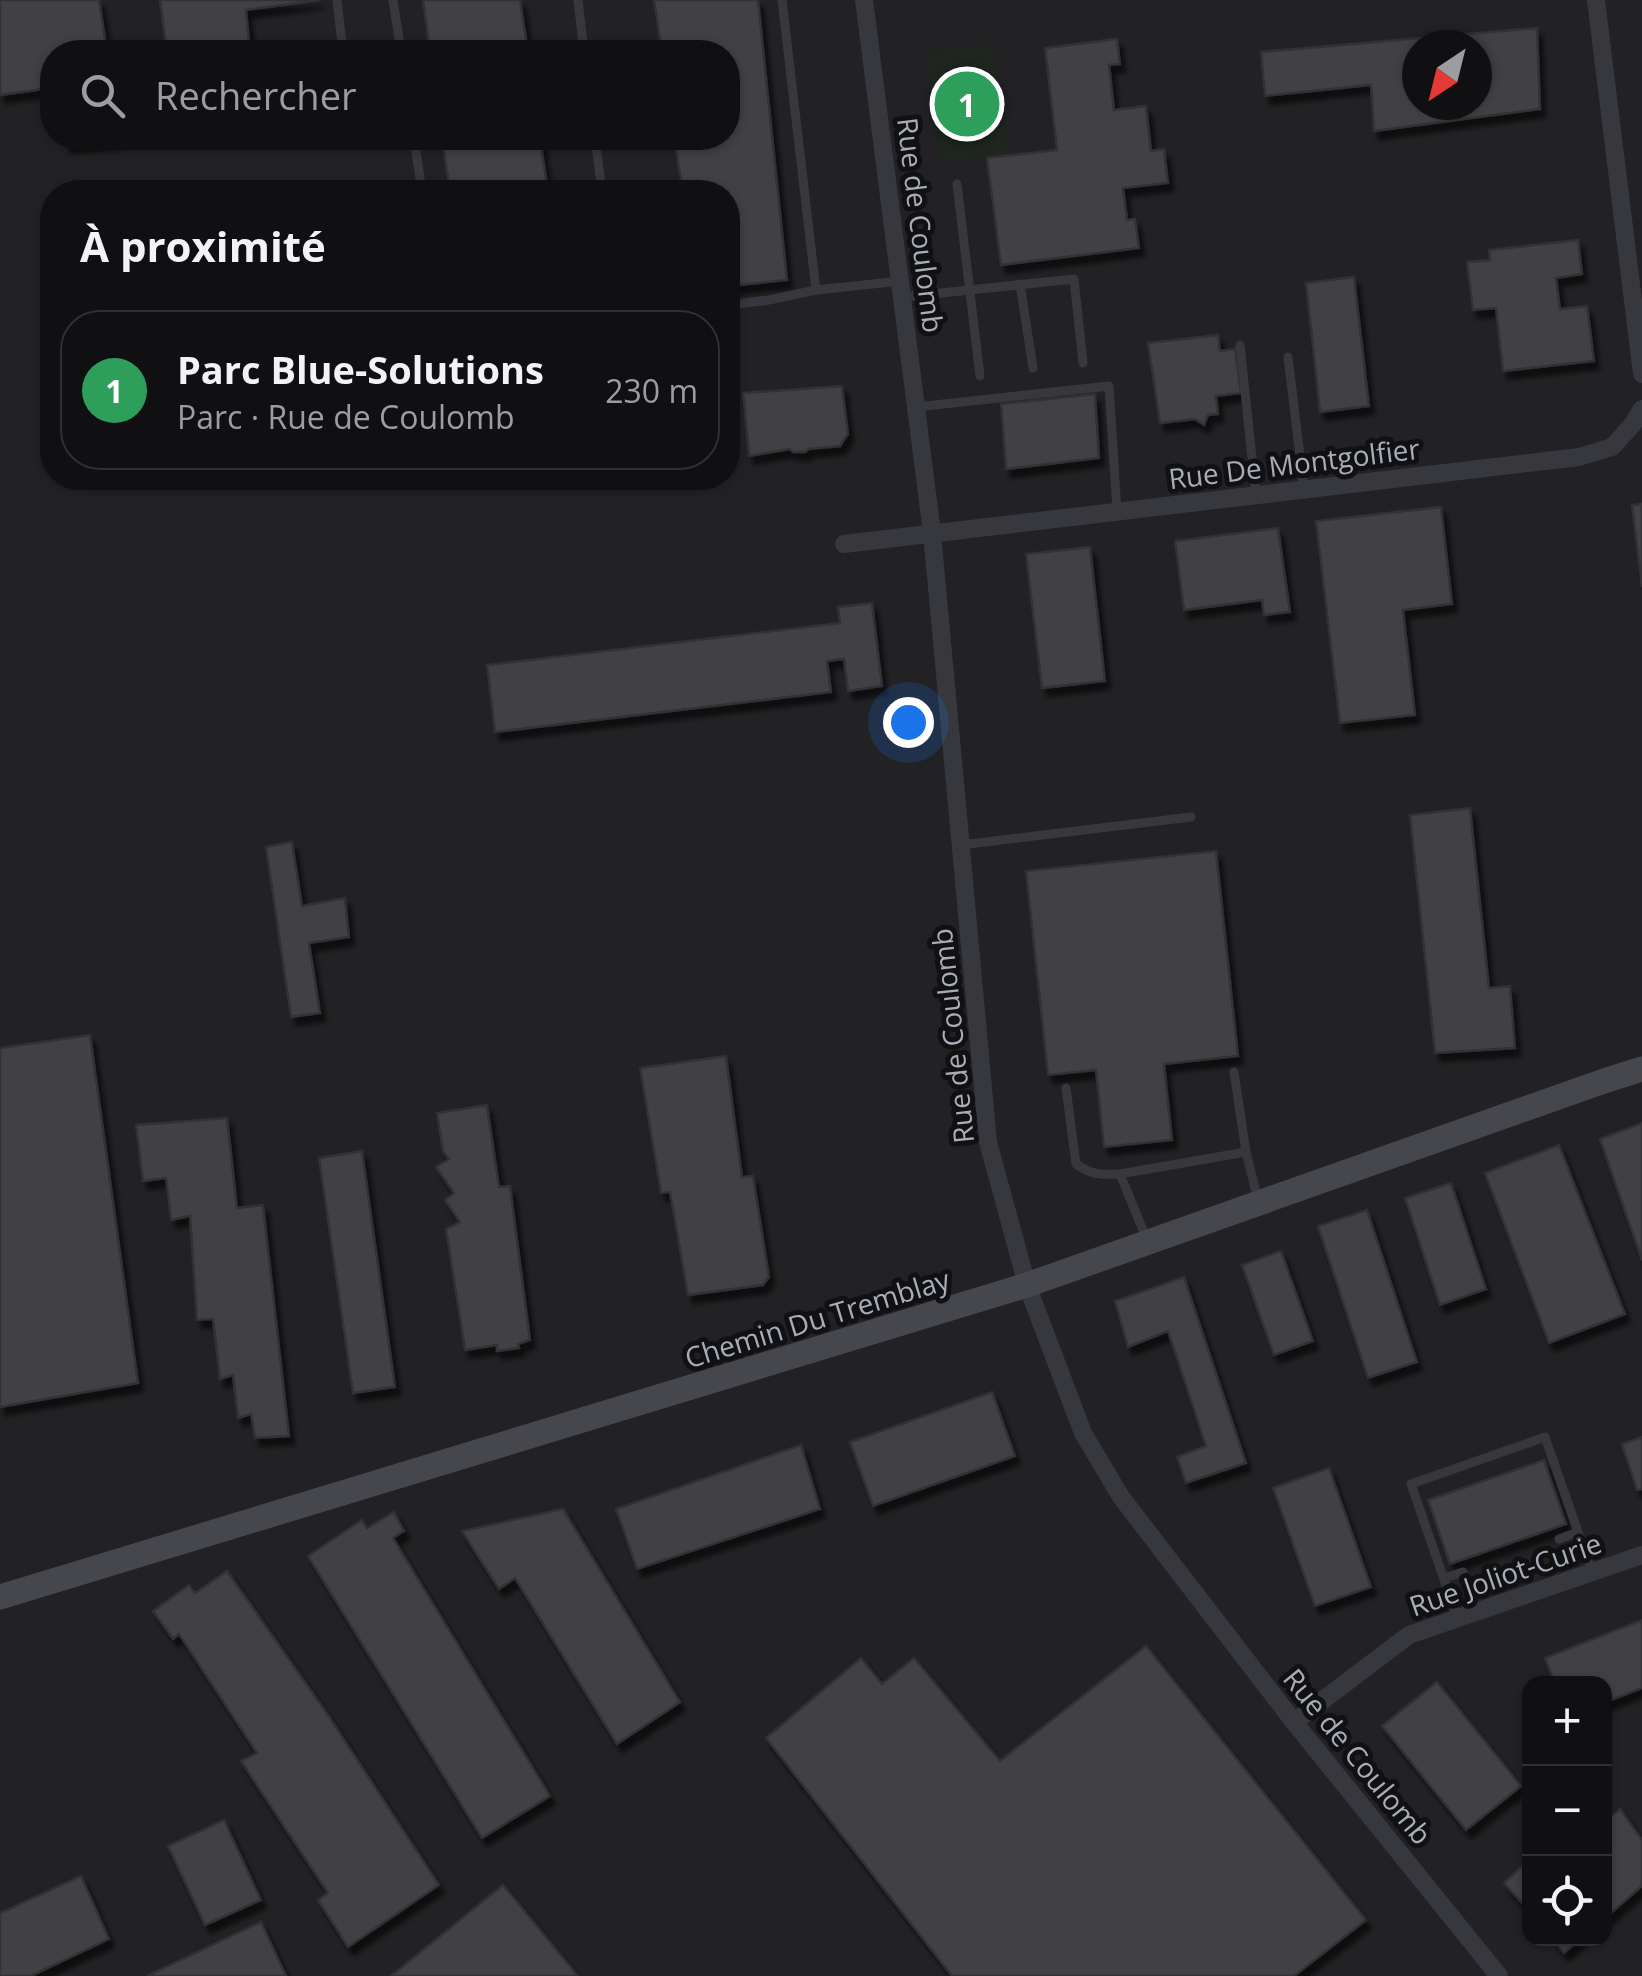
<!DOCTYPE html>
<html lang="fr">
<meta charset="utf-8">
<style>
:root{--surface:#101012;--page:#19191b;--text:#f1f3f6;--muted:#9c9d9f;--line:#303032;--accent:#b45309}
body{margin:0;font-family:"Open Sans",sans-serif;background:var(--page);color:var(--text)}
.controls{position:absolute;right:30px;bottom:30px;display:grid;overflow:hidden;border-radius:20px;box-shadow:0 2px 8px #0004}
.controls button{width:90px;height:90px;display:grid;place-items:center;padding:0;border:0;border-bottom:2px solid var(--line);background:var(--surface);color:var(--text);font:50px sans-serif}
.compass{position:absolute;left:1402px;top:30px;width:90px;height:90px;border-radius:50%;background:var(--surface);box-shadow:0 2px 8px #0004;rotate:215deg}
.you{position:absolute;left:908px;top:722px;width:35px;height:35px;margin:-25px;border:8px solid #fff;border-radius:50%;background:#1a73e8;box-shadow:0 0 0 15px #1a73e833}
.badge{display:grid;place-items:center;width:65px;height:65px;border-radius:50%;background:var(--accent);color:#fff;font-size:32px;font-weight:700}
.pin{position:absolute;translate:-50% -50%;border:5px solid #fff;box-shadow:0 2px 10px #0006}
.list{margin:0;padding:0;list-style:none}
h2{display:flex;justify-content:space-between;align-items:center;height:130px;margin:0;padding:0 40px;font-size:42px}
h2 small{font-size:32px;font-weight:400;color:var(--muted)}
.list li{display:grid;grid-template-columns:65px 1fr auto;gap:30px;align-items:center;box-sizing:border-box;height:160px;margin:0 20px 20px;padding:0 20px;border:2px solid var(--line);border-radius:40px}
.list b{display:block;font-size:38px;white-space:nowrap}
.list p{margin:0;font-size:32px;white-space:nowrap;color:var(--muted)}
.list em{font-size:32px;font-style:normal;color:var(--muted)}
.icon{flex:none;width:55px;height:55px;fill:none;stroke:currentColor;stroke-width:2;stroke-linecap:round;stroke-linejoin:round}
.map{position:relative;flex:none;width:1642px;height:1976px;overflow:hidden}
.search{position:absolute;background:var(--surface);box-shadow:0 2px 8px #0004;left:40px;top:40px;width:700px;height:110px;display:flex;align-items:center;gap:25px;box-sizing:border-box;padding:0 35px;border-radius:40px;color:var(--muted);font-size:38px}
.panel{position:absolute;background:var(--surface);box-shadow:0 2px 8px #0004;left:40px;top:180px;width:700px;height:310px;border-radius:40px}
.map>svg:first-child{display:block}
.built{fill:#222225;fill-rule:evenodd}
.green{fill:#1e261f}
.building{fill:#404145;stroke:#303034;stroke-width:2.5;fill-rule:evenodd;filter:url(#shadow)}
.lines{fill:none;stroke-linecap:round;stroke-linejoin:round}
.lane{stroke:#37383d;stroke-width:9}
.street{stroke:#37383d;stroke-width:18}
.secondary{stroke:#45474d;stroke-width:25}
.labels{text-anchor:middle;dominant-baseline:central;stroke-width:10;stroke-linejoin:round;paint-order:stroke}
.street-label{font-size:28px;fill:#a8adb8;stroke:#111113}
</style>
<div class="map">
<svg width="1642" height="1976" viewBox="0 0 1642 1976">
<defs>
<filter id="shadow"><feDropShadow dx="5" dy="8" stdDeviation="2.5" flood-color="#0009"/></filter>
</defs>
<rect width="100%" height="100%" fill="#161618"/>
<!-- built -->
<path class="built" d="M0,0h1642v1976h-1642zM1417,45h60v60h-60zM52,52h676v86h-676zM52,192h676v286h-676zM1530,1684h74v254h-74z"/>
<!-- green -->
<polygon class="green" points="992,45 1009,155 940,161 928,53"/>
<!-- building -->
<g class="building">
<polygon points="0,0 99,0 107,52 52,52 52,88 0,95"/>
<polygon points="160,0 320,0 246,10 250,52 167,52"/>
<polygon points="423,0 520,0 528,52 430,52"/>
<polygon points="654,0 758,0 787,280 728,286 728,192 683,192 674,138 728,138 728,52 662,52"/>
<path d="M1537,28l3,81 -166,22 -3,-46 -106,11 -4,-44zM1417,45h60v60h-60z"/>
<polygon points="1117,39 1120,64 1109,65 1114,110 1146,106 1151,151 1164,149 1168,183 1123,188 1127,220 1135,219 1139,248 1001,265 987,158 1057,150 1045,48"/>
<polygon points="65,138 118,138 119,140 66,145"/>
<polygon points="442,138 540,138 548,192 450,192"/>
<polygon points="1578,240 1582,274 1556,278 1560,309 1587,306 1594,361 1503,371 1496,308 1473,310 1467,262 1490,260 1489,250"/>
<polygon points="1354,277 1369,406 1320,412 1306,283"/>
<polygon points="1218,335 1220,351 1235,349 1241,393 1216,396 1218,414 1208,415 1204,425 1195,419 1160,423 1148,343"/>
<polygon points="842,386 848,434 840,446 809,449 805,452 793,452 790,449 749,456 743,393"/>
<polygon points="1095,394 1099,458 1006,469 1001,404"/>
<polygon points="1642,504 1642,587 1632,505"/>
<polygon points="1441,507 1452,604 1403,610 1415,715 1340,723 1316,521"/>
<polygon points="1278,528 1290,612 1264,615 1262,600 1184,610 1175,541"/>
<polygon points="1090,547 1105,681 1042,688 1026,554"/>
<polygon points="872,603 882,686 848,691 844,659 827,661 831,692 495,732 487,665 840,623 838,607"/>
<polygon points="1470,808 1489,988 1510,986 1515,1048 1435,1053 1410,815"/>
<polygon points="292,842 302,906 345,898 349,937 309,943 320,1013 291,1017 266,847"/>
<polygon points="1216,851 1238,1056 1164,1064 1172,1140 1104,1147 1096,1070 1048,1075 1026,871"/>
<polygon points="90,1035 138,1383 0,1407 0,1048"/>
<polygon points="726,1056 742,1177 753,1176 769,1277 763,1285 688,1295 670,1192 661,1193 640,1068"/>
<polygon points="487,1105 499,1187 510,1186 530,1340 518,1344 519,1348 497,1351 497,1345 465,1350 446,1229 460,1222 445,1200 454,1193 436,1167 449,1159 443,1152 437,1113"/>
<polygon points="227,1118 237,1208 263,1205 289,1436 255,1438 251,1414 238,1418 233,1375 220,1379 213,1319 197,1320 190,1216 171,1220 166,1178 143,1181 136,1125"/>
<polygon points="1642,1123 1642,1260 1600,1139"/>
<polygon points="1559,1145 1625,1314 1549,1343 1485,1173"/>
<polygon points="362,1151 395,1387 353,1393 319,1158"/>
<polygon points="1451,1183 1486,1289 1440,1305 1405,1198"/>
<polygon points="1367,1210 1417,1362 1368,1378 1318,1226"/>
<polygon points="1281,1251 1313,1341 1274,1355 1242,1265"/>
<polygon points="1184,1277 1246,1463 1186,1483 1177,1457 1206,1446 1168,1331 1128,1347 1115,1301"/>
<polygon points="992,1392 1015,1456 873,1506 850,1442"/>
<polygon points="1642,1437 1642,1489 1637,1490 1622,1444"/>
<polygon points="801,1445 820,1509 637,1569 616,1509"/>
<polygon points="1544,1460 1566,1524 1450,1564 1428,1500"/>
<polygon points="1329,1468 1371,1587 1315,1606 1273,1488"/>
<polygon points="563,1509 680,1702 617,1744 515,1578 499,1589 462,1531"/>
<polygon points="394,1512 404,1531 393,1538 550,1796 482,1838 308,1556 362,1520 367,1528"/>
<polygon points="227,1571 328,1715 439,1885 348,1947 318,1900 328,1893 241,1761 257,1753 179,1634 173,1639 153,1611 189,1585 195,1593"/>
<polygon points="1642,1620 1642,1688 1604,1703 1604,1684 1555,1684 1545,1658"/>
<polygon points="1146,1646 1366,1920 1294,1976 952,1976 766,1738 861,1658 882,1684 914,1658 1000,1761"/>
<polygon points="1437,1682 1521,1786 1466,1830 1382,1726"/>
<polygon points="1620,1809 1642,1840 1642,1886 1604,1919 1604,1823"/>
<polygon points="224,1820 261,1900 205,1925 168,1846"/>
<polygon points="1530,1859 1530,1912 1504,1883"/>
<polygon points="81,1876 109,1939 31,1976 0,1976 0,1913"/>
<polygon points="503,1885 578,1976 391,1976"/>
<polygon points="261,1922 286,1976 147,1976"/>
<polygon points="1552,1938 1581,1938 1564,1953"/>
</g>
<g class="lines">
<!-- lane -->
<g class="lane">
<polyline points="337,0 343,52"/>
<polyline points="393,0 401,52"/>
<polyline points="578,0 584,52"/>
<polyline points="782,0 816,290 901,281"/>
<polyline points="414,138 422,192"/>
<polyline points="595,138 602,192"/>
<polyline points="957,184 980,376"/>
<polyline points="1020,284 1033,368"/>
<polyline points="903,297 1074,279 1083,363"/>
<polyline points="728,305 769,300 816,290"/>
<polyline points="1240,345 1256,495"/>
<polyline points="1288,357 1304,489"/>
<polyline points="916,407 1109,386 1117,511"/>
<polyline points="961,845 1191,817"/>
<polyline points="1234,1072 1246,1152"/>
<path d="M1066,1088l10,76c15,11 26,11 44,10"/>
<polyline points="1147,1240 1120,1174 1246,1152 1258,1200"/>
<polyline points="1559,1539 1578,1532"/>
<polyline points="1444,1578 1463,1572"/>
<polyline points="1457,1617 1411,1484 1545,1437 1592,1572"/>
</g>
<!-- street -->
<g class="street">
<polyline points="864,0 932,533 988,1142 1027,1285 1083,1433 1121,1497 1294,1722 1499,1976"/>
<polyline points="1596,0 1642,374"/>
<polyline points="844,544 1579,457 1612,447 1633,424 1642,409"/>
<polyline points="1294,1722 1409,1635 1642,1555"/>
</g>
<!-- secondary -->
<polyline class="secondary" points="0,1597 1027,1285 1604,1081 1642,1069"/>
</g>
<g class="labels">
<!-- street labels -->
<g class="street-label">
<text transform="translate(921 225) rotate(83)">Rue de Coulomb</text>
<text transform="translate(1294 463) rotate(-7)">Rue De Montgolfier</text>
<text transform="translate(952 1036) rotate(-96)">Rue de Coulomb</text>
<text transform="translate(817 1318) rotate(-17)">Chemin Du Tremblay</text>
<text transform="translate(1505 1574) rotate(-19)">Rue Joliot-Curie</text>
<text transform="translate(1358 1756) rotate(51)">Rue de Coulomb</text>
</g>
</g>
</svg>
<div class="controls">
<button>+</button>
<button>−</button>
<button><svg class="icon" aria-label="locate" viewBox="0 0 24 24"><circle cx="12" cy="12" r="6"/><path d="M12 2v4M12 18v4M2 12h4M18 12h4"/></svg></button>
</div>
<svg class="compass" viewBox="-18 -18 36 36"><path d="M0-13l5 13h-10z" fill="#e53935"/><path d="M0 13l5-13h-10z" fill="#9c9d9f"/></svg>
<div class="you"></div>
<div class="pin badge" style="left:967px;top:104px;background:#2e9e5b">1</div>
<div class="search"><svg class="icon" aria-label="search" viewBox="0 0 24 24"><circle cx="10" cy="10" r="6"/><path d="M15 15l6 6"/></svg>Rechercher</div>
<section class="panel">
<h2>À proximité<small></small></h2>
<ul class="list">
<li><span class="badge" style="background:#2e9e5b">1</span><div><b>Parc Blue-Solutions</b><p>Parc · Rue de Coulomb</p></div><em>230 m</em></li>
</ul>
</section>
</div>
